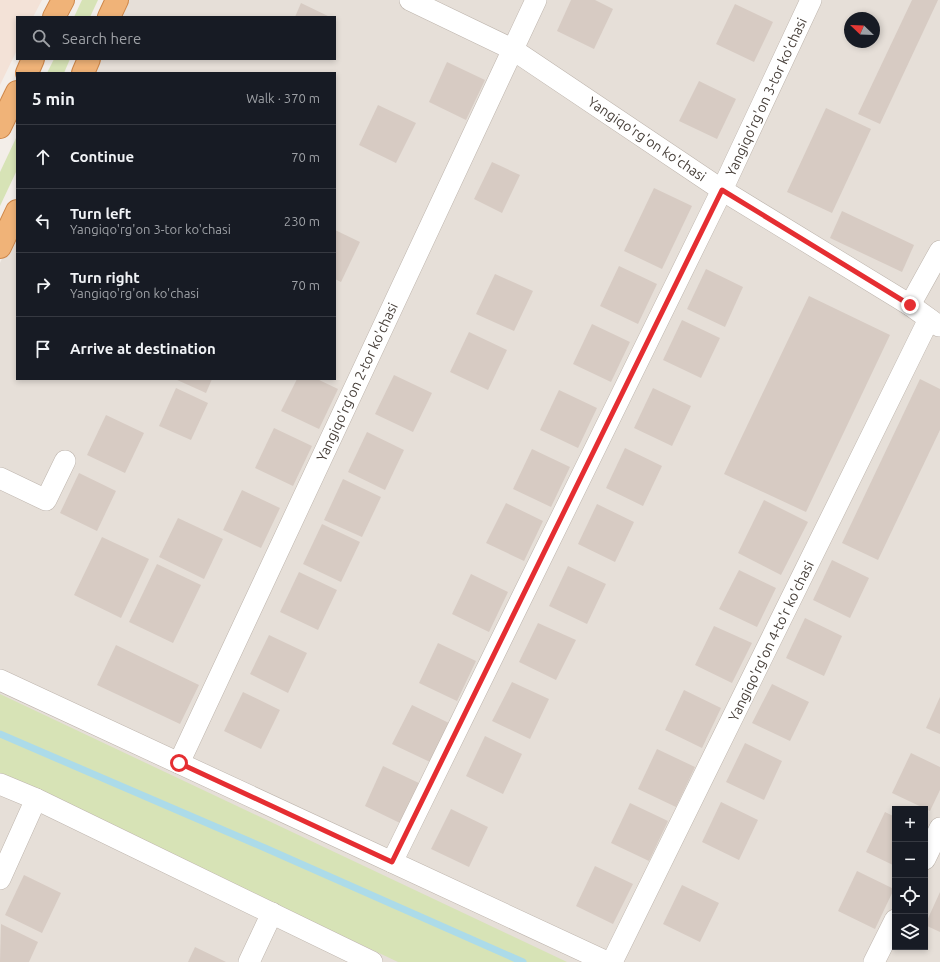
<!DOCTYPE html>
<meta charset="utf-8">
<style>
:root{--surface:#171b24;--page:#242831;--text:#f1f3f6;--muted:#9ea1a6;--line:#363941}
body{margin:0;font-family:Ubuntu,sans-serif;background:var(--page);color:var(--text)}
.controls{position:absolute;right:12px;bottom:12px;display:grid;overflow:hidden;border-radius:0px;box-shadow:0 2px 6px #0003}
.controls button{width:36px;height:36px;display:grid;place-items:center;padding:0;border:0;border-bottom:1px solid var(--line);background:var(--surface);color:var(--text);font:20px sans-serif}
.compass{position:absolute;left:844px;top:12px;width:36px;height:36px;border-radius:50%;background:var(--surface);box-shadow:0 2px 6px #0003;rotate:293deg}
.stop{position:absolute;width:12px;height:12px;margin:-9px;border:3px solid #e52e32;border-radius:50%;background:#fff}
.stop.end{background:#e52e32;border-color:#fff;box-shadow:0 1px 4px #0008}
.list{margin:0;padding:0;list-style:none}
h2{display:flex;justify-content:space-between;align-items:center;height:52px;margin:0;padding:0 16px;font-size:17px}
h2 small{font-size:13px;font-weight:400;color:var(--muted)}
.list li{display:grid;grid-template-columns:26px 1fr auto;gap:12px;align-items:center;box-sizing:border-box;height:64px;padding:0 16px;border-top:1px solid var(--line)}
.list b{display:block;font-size:15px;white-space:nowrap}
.list p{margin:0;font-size:13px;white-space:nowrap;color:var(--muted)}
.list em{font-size:13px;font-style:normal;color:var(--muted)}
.icon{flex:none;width:22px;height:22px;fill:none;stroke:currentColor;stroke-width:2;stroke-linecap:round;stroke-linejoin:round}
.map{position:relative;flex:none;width:940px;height:962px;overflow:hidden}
.search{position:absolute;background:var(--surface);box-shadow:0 2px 6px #0003;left:16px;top:16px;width:320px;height:44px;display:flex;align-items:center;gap:10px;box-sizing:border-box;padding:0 14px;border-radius:0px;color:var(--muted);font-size:15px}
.panel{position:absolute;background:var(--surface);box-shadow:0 2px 6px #0003;left:16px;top:72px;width:320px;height:308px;border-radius:0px}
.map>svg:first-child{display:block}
.residential{fill:#e6dfd8;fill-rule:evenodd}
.commercial{fill:#f3e2d7}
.green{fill:#d7e3b6}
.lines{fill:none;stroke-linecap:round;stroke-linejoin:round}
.stream{stroke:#acdbe9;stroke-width:7}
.building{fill:#d7cbc3}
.minor-casing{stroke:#beb5ad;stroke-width:22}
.highway-casing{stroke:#ce8648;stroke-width:24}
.minor{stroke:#fff;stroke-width:21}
.highway{stroke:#f0b378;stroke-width:22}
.route{stroke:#e52e32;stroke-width:5}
.labels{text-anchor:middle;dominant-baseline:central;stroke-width:3.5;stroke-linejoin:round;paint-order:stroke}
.street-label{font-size:14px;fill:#463e38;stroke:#fff}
</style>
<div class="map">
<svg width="940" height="962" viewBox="0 0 940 962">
<rect width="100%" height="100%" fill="#f3eee9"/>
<!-- residential -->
<path class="residential" d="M120,0h820v962h-940v-699l17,-38v154h318v-306h-249l7,-14h242v-42h-223zM850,18h24v24h-24zM895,809h30v138h-30z"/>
<!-- commercial -->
<polygon class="commercial" points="0,0 42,0 33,17 17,17 17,50 0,85"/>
<!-- green -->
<g class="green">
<polygon points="82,0 98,0 90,17 74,17"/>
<polygon points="54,59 70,59 64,73 47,73"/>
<polygon points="17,136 17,170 0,206 0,172"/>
<polygon points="0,694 567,962 398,962 0,774"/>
</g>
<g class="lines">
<!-- stream -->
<polyline class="stream" points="0,734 265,848 523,962"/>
</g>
<!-- building -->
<g class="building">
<polygon points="571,0 595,0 613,9 594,49 557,31"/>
<polygon points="912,0 938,0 880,124 858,114"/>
<polygon points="301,3 330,17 295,17"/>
<polygon points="735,4 773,22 754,62 716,44"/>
<polygon points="447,62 485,80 466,120 429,102"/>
<polygon points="699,81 736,99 717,139 679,121"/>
<polygon points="378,105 416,123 396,163 359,145"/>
<polygon points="826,108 871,129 832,213 787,192"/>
<polygon points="492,162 520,175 502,213 474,199"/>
<polygon points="654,188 692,206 662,269 624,251"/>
<polygon points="842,211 914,245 902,272 830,238"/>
<polygon points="335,230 360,242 341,282 335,279"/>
<polygon points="619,266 657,284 638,324 600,306"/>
<polygon points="706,269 743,287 725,327 687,309"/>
<polygon points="495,274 533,291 514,331 476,314"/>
<polygon points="809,296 890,335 806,512 724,474"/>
<polygon points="682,320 720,338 701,378 663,360"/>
<polygon points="592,324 630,342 611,382 573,364"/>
<polygon points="469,332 507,350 488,390 450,372"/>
<polygon points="394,375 432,393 413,432 375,414"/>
<polygon points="175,379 212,379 206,393"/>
<polygon points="297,379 317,379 338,389 319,429 281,411"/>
<polygon points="920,379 940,389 940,430 878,560 842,543"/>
<polygon points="176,388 208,403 191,440 159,426"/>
<polygon points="653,388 691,406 672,446 634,428"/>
<polygon points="559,390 597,408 578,448 540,430"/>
<polygon points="106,415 144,433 125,473 87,455"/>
<polygon points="274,428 312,446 293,486 255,468"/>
<polygon points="367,432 404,450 385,490 348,472"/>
<polygon points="625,448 662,466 643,506 606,488"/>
<polygon points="532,449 570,467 551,507 513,489"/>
<polygon points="79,473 116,491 97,531 60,513"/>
<polygon points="343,479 381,497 362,537 324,520"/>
<polygon points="242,490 280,508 261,548 223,530"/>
<polygon points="764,500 808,522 781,575 738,553"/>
<polygon points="506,503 543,521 524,561 486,543"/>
<polygon points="597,504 634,522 615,562 578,544"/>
<polygon points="178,518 223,539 204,579 159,557"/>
<polygon points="322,524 360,542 341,582 303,564"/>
<polygon points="102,537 149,559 121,618 74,595"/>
<polygon points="832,560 869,578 850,618 813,600"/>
<polygon points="157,564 201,585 173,643 129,622"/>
<polygon points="568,566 606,584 587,624 549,606"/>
<polygon points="739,570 776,588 757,627 719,609"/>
<polygon points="299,572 337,590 318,630 280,612"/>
<polygon points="471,574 508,592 489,632 452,614"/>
<polygon points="805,618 842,636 824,676 786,658"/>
<polygon points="538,623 576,640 556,680 519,662"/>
<polygon points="714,626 752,643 732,683 695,665"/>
<polygon points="269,635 307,653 288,693 250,674"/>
<polygon points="438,643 476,661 457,701 419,683"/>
<polygon points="116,645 199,685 180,724 97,685"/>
<polygon points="512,682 549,699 530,739 492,721"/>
<polygon points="772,684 809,702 790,741 752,723"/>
<polygon points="684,690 721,708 702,748 665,730"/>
<polygon points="243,692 280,710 261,749 224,731"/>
<polygon points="940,697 940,734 926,728"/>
<polygon points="412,705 449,723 430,762 392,744"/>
<polygon points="485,736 522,754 503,794 466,776"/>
<polygon points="745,743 782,761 764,800 726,782"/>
<polygon points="657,749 695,767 676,807 638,789"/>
<polygon points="911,753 940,767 940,790 930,811 892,793"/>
<polygon points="383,766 421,784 402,824 365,806"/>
<polygon points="721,802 758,820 739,860 702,842"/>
<polygon points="630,803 668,821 649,861 611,843"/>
<polygon points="451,809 488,827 469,867 431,849"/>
<polygon points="885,812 895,817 895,866 866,852"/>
<polygon points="595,866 633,884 613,924 576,906"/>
<polygon points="857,871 894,889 875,929 838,911"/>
<polygon points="24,875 61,893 42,933 5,915"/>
<polygon points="682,885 719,903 700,942 663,924"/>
<polygon points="940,892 940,932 925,925"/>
<polygon points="1,924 38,942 29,962 0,962"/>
<polygon points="195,947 226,962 188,962"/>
</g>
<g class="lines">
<!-- minor casing -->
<g class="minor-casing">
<g id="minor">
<polyline points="410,0 512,49 722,190 910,305 939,326"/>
<polyline points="910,305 940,251"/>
<polyline points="0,478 46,500 65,461"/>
<polyline points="0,680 607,962"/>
<polyline points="179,763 536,0"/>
<polyline points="0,784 36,799 372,962"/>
<polyline points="925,859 940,828"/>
<polyline points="392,862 722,190 811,0"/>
<polyline points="0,879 36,799"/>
<polyline points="249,962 272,913"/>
<polyline points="612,962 929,319"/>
<polyline points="874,962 895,920"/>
</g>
</g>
<!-- highway casing -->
<g class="highway-casing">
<g id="highway">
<polyline points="54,17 63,0"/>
<polyline points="109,17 117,0"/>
<polyline points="27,73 33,59"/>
<polyline points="83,73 89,59"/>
<polyline points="0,127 17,92"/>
<polyline points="0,247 17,211"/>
</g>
</g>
<!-- minor -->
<use href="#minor" class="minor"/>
<!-- highway -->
<use href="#highway" class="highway"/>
</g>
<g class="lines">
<!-- route -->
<polyline class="route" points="179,763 392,862 722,190 910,305"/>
</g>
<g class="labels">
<!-- street labels -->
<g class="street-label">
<text transform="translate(766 97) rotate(-65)">Yangiqo'rg'on 3-tor ko'chasi</text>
<text transform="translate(647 139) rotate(34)">Yangiqo'rg'on ko'chasi</text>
<text transform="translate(357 382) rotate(-65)">Yangiqo'rg'on 2-tor ko'chasi</text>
<text transform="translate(771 641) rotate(-64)">Yangiqo'rg'on 4-to'r ko'chasi</text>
</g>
</g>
</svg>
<div class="controls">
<button>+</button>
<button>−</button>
<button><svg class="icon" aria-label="locate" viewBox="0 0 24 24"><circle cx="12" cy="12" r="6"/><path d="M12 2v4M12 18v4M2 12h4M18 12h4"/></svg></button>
<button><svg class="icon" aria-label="layers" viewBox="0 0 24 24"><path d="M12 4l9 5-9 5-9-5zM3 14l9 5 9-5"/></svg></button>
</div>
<svg class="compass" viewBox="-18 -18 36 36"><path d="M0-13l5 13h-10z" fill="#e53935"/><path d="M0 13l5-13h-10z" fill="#9ea1a6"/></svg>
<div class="stop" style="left:179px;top:763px"></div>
<div class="stop end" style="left:910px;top:305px"></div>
<div class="search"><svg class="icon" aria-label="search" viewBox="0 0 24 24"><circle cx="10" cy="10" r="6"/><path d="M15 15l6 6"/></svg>Search here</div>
<section class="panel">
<h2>5 min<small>Walk · 370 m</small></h2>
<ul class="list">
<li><svg class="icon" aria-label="ahead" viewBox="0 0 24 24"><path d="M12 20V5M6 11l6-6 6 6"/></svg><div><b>Continue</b></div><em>70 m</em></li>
<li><svg class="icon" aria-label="left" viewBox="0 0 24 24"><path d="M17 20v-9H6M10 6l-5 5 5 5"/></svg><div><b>Turn left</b><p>Yangiqo'rg'on 3-tor ko'chasi</p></div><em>230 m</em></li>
<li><svg class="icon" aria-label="right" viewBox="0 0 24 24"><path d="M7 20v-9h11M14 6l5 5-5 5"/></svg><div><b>Turn right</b><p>Yangiqo'rg'on ko'chasi</p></div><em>70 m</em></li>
<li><svg class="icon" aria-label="arrive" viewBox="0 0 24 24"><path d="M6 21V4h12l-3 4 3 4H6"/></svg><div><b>Arrive at destination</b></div></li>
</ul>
</section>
</div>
